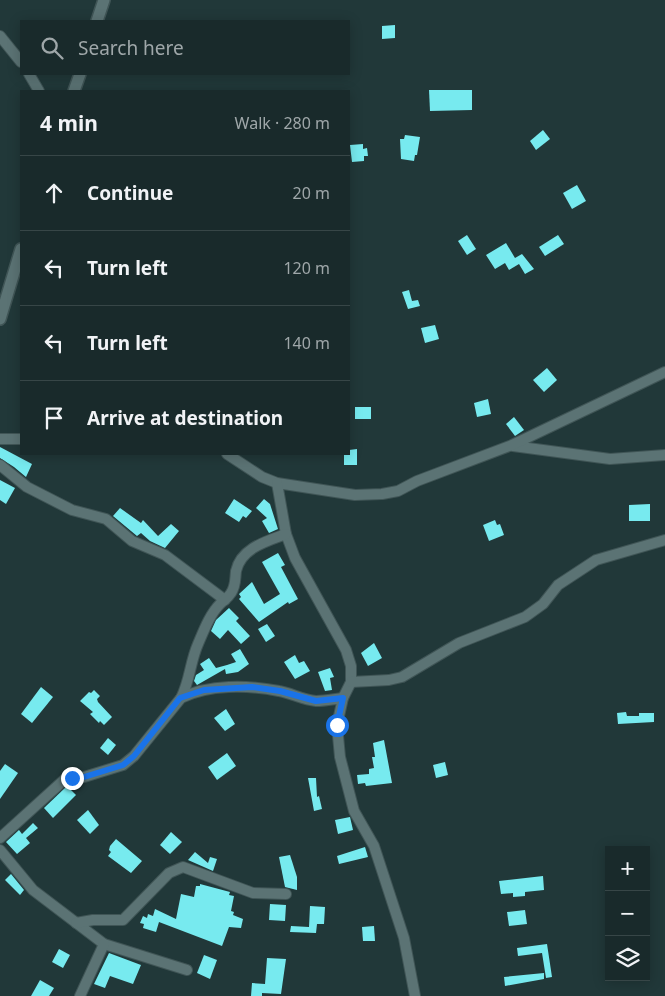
<!DOCTYPE html>
<meta charset="utf-8">
<style>
:root{--surface:#192a2b;--page:#223233;--text:#f1f3f6;--muted:#9fa7a9;--line:#374647}
body{margin:0;font-family:"Noto Sans",sans-serif;background:var(--page);color:var(--text)}
.controls{position:absolute;right:15px;bottom:15px;display:grid;overflow:hidden;border-radius:0px;box-shadow:0 2px 12px #0003}
.controls button{width:45px;height:45px;display:grid;place-items:center;padding:0;border:0;border-bottom:1px solid var(--line);background:var(--surface);color:var(--text);font:25px sans-serif}
.stop{position:absolute;width:15px;height:15px;margin:-11px;border:4px solid #1a73e8;border-radius:50%;background:#fff}
.stop.end{background:#1a73e8;border-color:#fff;box-shadow:0 1px 5px #0008}
.list{margin:0;padding:0;list-style:none}
h2{display:flex;justify-content:space-between;align-items:center;height:65px;margin:0;padding:0 20px;font-size:21px}
h2 small{font-size:16px;font-weight:400;color:var(--muted)}
.list li{display:grid;grid-template-columns:32px 1fr auto;gap:15px;align-items:center;box-sizing:border-box;height:75px;padding:0 20px;border-top:1px solid var(--line)}
.list b{display:block;font-size:19px;white-space:nowrap}
.list em{font-size:16px;font-style:normal;color:var(--muted)}
.icon{flex:none;width:28px;height:28px;fill:none;stroke:currentColor;stroke-width:2;stroke-linecap:round;stroke-linejoin:round}
.map{position:relative;flex:none;width:665px;height:996px;overflow:hidden}
.search{position:absolute;background:var(--surface);box-shadow:0 2px 12px #0003;left:20px;top:20px;width:330px;height:55px;display:flex;align-items:center;gap:12px;box-sizing:border-box;padding:0 18px;border-radius:0px;color:var(--muted);font-size:19px}
.panel{position:absolute;background:var(--surface);box-shadow:0 2px 12px #0003;left:20px;top:90px;width:330px;height:365px;border-radius:0px}
.map>svg:first-child{display:block}
.building{fill:#77eaef}
.lines{fill:none;stroke-linecap:round;stroke-linejoin:round}
.minor-casing{stroke:#405556;stroke-width:12}
.tertiary-casing{stroke:#405556;stroke-width:14}
.minor{stroke:#5b7374;stroke-width:10}
.tertiary{stroke:#5b7374;stroke-width:11}
.route{stroke:#1a73e8;stroke-width:6}
</style>
<div class="map">
<svg width="665" height="996" viewBox="0 0 665 996">
<rect width="100%" height="100%" fill="#213839"/>
<!-- building -->
<g class="building">
<polygon points="395,25 395,38 382,39 382,26"/>
<polygon points="429,90 472,90 472,110 430,111"/>
<polygon points="543,130 550,139 536,150 530,141"/>
<polygon points="405,135 420,137 417,155 415,155 414,161 401,159 400,139 404,139"/>
<polygon points="363,144 363,149 367,148 368,156 364,156 364,161 352,162 350,145"/>
<polygon points="577,185 586,201 572,209 563,193"/>
<polygon points="467,235 476,249 467,255 458,241"/>
<polygon points="558,235 564,244 545,256 539,247"/>
<polygon points="506,243 515,258 522,254 534,269 525,274 519,264 509,270 505,263 495,269 486,255"/>
<polygon points="409,290 412,301 418,300 420,306 408,309 402,292"/>
<polygon points="435,325 439,339 425,343 421,328"/>
<polygon points="547,368 557,380 544,392 533,380"/>
<polygon points="488,399 491,414 477,417 474,403"/>
<rect x="355" y="407" width="16" height="12"/>
<polygon points="514,417 524,430 515,436 506,424"/>
<polygon points="0,447 32,464 26,477 14,467 0,458"/>
<polygon points="357,449 357,465 344,465 344,454 349,454 349,450"/>
<polygon points="0,480 15,488 6,504 0,500"/>
<polygon points="234,499 252,511 246,518 243,516 239,522 225,513"/>
<polygon points="264,499 270,504 278,529 269,533 262,521 267,518 256,508"/>
<polygon points="650,504 650,521 629,521 629,505"/>
<polygon points="120,508 141,523 143,520 158,536 171,524 179,531 165,548 150,541 141,533 137,536 113,516"/>
<polygon points="495,520 497,525 500,524 504,535 489,541 483,525"/>
<polygon points="278,553 285,565 281,567 298,599 289,604 288,602 259,622 239,599 241,597 239,594 252,582 264,604 280,594 262,562"/>
<polygon points="229,608 239,618 236,621 250,636 241,644 228,630 220,639 211,631 216,620"/>
<polygon points="267,624 275,636 266,642 258,629"/>
<polygon points="374,643 382,658 368,666 361,653"/>
<polygon points="240,649 249,664 238,672 226,674 225,669 197,685 194,681 196,675 204,670 200,664 209,658 216,668 227,665 236,662 231,654"/>
<polygon points="295,655 299,663 304,661 310,671 295,679 284,662"/>
<polygon points="330,668 334,677 330,678 332,690 325,691 318,672"/>
<polygon points="41,687 53,697 32,723 21,714"/>
<polygon points="94,690 100,696 97,699 98,702 112,717 104,725 100,721 99,723 90,714 93,712 80,701 89,692 91,693"/>
<polygon points="226,709 235,724 225,731 214,718"/>
<polygon points="626,712 627,716 639,716 639,713 654,713 654,722 618,724 617,713"/>
<polygon points="108,738 116,745 108,755 100,748"/>
<polygon points="384,740 392,783 366,786 365,783 358,784 357,775 369,774 369,769 374,768 372,757 375,757 373,743"/>
<polygon points="227,753 236,766 217,780 208,767"/>
<polygon points="445,762 448,775 436,778 433,765"/>
<polygon points="5,764 18,773 0,799 0,771"/>
<polygon points="308,778 316,778 317,797 319,796 322,809 314,811"/>
<polygon points="67,786 76,795 53,818 44,808"/>
<polygon points="88,810 99,825 90,834 77,820"/>
<polygon points="350,817 353,830 338,834 335,820"/>
<polygon points="33,823 38,828 26,838 30,843 17,854 6,842 19,830 22,834"/>
<polygon points="171,832 182,842 170,854 160,845"/>
<polygon points="116,839 142,861 131,873 108,856 111,852 109,850 110,846"/>
<polygon points="365,847 368,857 339,864 337,856"/>
<polygon points="195,852 208,863 210,857 217,859 213,871 188,860"/>
<polygon points="290,855 297,877 297,890 285,887 279,857"/>
<polygon points="11,874 24,890 20,895 5,880"/>
<polygon points="543,876 544,890 525,892 525,896 513,897 513,893 501,894 499,881"/>
<polygon points="200,884 230,892 229,895 234,896 231,911 234,912 233,915 243,919 241,928 229,927 222,946 159,922 156,932 143,928 144,924 140,923 143,916 147,918 148,914 153,916 155,909 176,919 181,894 194,897 196,886 200,886"/>
<polygon points="270,904 286,905 285,921 269,920"/>
<polygon points="310,906 325,907 324,924 317,924 316,933 290,932 291,926 309,927"/>
<polygon points="525,910 527,924 509,926 507,912"/>
<polygon points="374,926 375,941 363,941 362,927"/>
<polygon points="547,944 552,977 546,978 542,953 518,956 517,948"/>
<polygon points="59,949 70,955 63,968 52,962"/>
<polygon points="109,953 141,965 133,984 110,976 105,988 94,984"/>
<polygon points="204,955 217,960 210,979 197,973"/>
<polygon points="267,958 286,959 281,994 262,993 262,996 251,996 252,983 265,984"/>
<polygon points="544,973 544,979 505,986 504,977"/>
<polygon points="40,980 54,988 49,996 31,996"/>
</g>
<g class="lines">
<!-- minor casing -->
<g class="minor-casing">
<g id="minor">
<polyline points="0,36 21,62"/>
<polyline points="29,74 39,91"/>
<polyline points="0,439 21,439"/>
<polyline points="513,446 610,459 665,455"/>
<polyline points="227,454 262,477 277,483 355,495 382,494 398,491 417,481 512,445 665,372"/>
<polyline points="0,465 27,487 72,510 106,519 132,541 165,555 225,600"/>
<polyline points="277,483 286,534 295,558 346,650 351,666 351,682 343,698 337,725 340,757 354,811 374,846 404,938 415,996"/>
<polyline points="351,682 389,680 402,677 459,643 525,617 543,604 558,585 596,560 665,540"/>
<path d="M181,698c9,-17 9,-36 17,-54 6,-14 12,-30 22,-40 4,-4 8,-6 11,-11 5,-7 4,-14 5,-22 5,-23 31,-30 50,-37"/>
<path d="M0,838l64,-58 20,-3 39,-12 11,-9 47,-58c28,-14 67,-13 98,-7 12,2 24,9 37,10 9,0 18,-2 27,-3"/>
<polyline points="0,850 33,890 104,944 187,970"/>
<polyline points="76,923 93,920 123,920 169,873 183,867 253,893 286,894"/>
<polyline points="80,996 104,944"/>
</g>
</g>
<!-- tertiary casing -->
<g class="tertiary-casing">
<g id="tertiary">
<polyline points="97,21 104,0"/>
<polyline points="74,91 80,74"/>
<polyline points="0,319 21,249"/>
</g>
</g>
<!-- minor -->
<use href="#minor" class="minor"/>
<!-- tertiary -->
<use href="#tertiary" class="tertiary"/>
</g>
<g class="lines">
<!-- route -->
<polyline class="route" points="72,778 84,777 123,765 134,756 180,698 204,690 252,687 280,691 316,701 343,698 337,725"/>
</g>
</svg>
<div class="controls">
<button>+</button>
<button>−</button>
<button><svg class="icon" aria-label="layers" viewBox="0 0 24 24"><path d="M12 4l9 5-9 5-9-5zM3 14l9 5 9-5"/></svg></button>
</div>
<div class="stop" style="left:337px;top:725px"></div>
<div class="stop end" style="left:72px;top:778px"></div>
<div class="search"><svg class="icon" aria-label="search" viewBox="0 0 24 24"><circle cx="10" cy="10" r="6"/><path d="M15 15l6 6"/></svg>Search here</div>
<section class="panel">
<h2>4 min<small>Walk · 280 m</small></h2>
<ul class="list">
<li><svg class="icon" aria-label="ahead" viewBox="0 0 24 24"><path d="M12 20V5M6 11l6-6 6 6"/></svg><div><b>Continue</b></div><em>20 m</em></li>
<li><svg class="icon" aria-label="left" viewBox="0 0 24 24"><path d="M17 20v-9H6M10 6l-5 5 5 5"/></svg><div><b>Turn left</b></div><em>120 m</em></li>
<li><svg class="icon" aria-label="left" viewBox="0 0 24 24"><path d="M17 20v-9H6M10 6l-5 5 5 5"/></svg><div><b>Turn left</b></div><em>140 m</em></li>
<li><svg class="icon" aria-label="arrive" viewBox="0 0 24 24"><path d="M6 21V4h12l-3 4 3 4H6"/></svg><div><b>Arrive at destination</b></div></li>
</ul>
</section>
</div>
